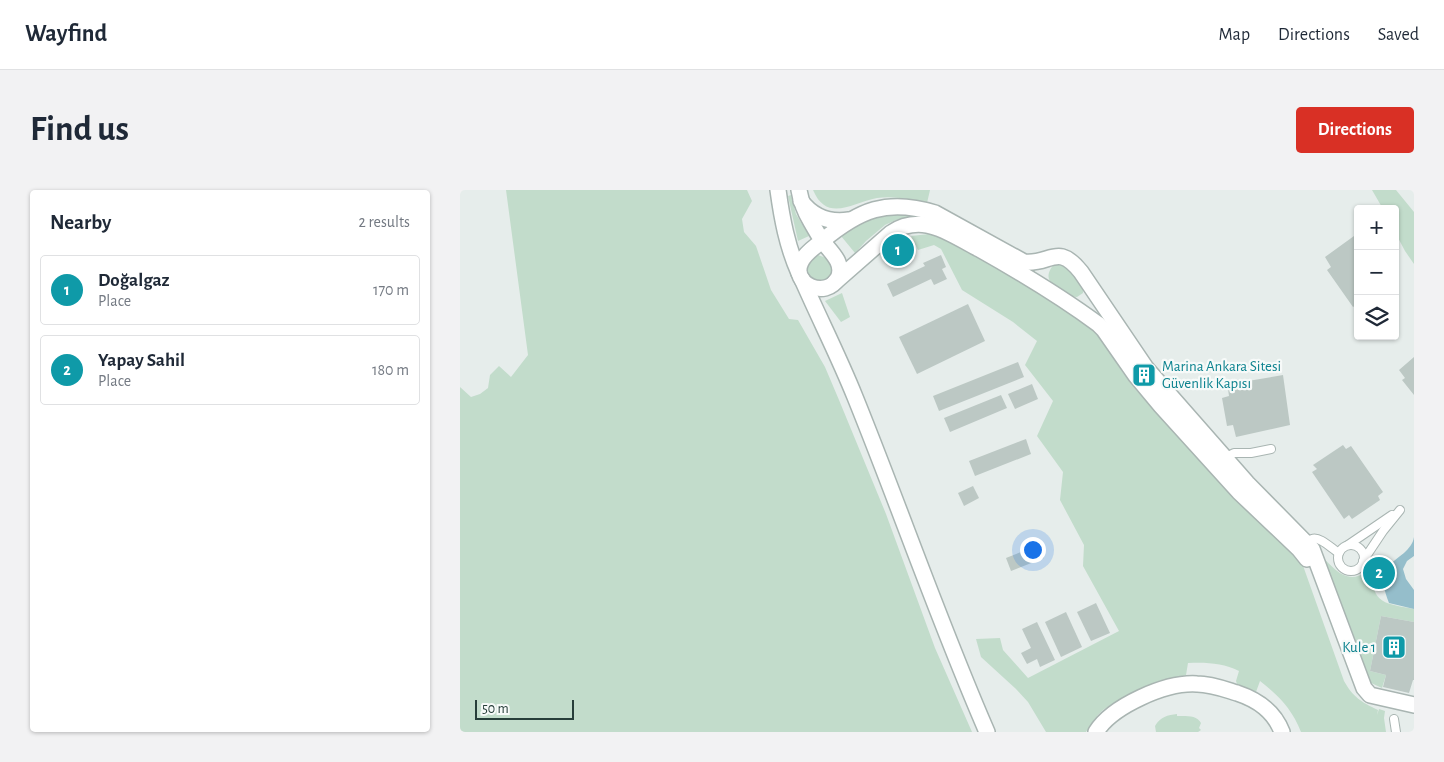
<!DOCTYPE html>
<meta charset="utf-8">
<style>
:root{--surface:#fff;--page:#f2f2f3;--text:#1f2937;--muted:#747a83;--line:#e0e1e3;--accent:#d93025}
body{margin:0;font-family:"Alegreya Sans",sans-serif;background:var(--page);color:var(--text)}
.controls{position:absolute;right:15px;top:15px;display:grid;overflow:hidden;border-radius:5px;box-shadow:0 1px 4px #0004}
.controls button{width:45px;height:45px;display:grid;place-items:center;padding:0;border:0;border-bottom:1px solid var(--line);background:var(--surface);color:var(--text);font:25px sans-serif}
.scale{position:absolute;left:15px;bottom:12px;width:99px;box-sizing:border-box;padding-left:5px;border:2px solid #273e3a;border-top:0;font-size:14px;line-height:18px;white-space:nowrap;color:#273e3a;-webkit-text-stroke:4px #f7faf9;paint-order:stroke}
.you{position:absolute;left:572px;top:359px;width:18px;height:18px;margin:-12px;border:4px solid #fff;border-radius:50%;background:#1a73e8;box-shadow:0 0 0 8px #1a73e833}
.badge{display:grid;place-items:center;width:32px;height:32px;border-radius:50%;background:var(--accent);color:#fff;font-size:16px;font-weight:700}
.pin{position:absolute;translate:-50% -50%;border:2px solid #fff;box-shadow:0 1px 5px #0006}
.list{margin:0;padding:0;list-style:none}
h2{display:flex;justify-content:space-between;align-items:center;height:65px;margin:0;padding:0 20px;font-size:21px}
h2 small{font-size:16px;font-weight:400;color:var(--muted)}
.list li{display:grid;grid-template-columns:32px 1fr auto;gap:15px;align-items:center;box-sizing:border-box;height:70px;margin:0 10px 10px;padding:0 10px;border:1px solid var(--line);border-radius:5px}
.list b{display:block;font-size:19px;white-space:nowrap}
.list p{margin:0;font-size:16px;white-space:nowrap;color:var(--muted)}
.list em{font-size:16px;font-style:normal;color:var(--muted)}
.icon{flex:none;width:28px;height:28px;fill:none;stroke:currentColor;stroke-width:2;stroke-linecap:round;stroke-linejoin:round}
.map{position:relative;flex:none;width:954px;height:542px;overflow:hidden;border-radius:5px}
header{display:flex;align-items:center;gap:30px;box-sizing:border-box;height:70px;padding:0 25px;background:var(--surface);border-bottom:1px solid var(--line)}
header strong{font-size:24px}
nav{display:flex;gap:28px;margin-inline-start:auto;font-size:18px}
.intro{display:flex;align-items:center;justify-content:space-between;box-sizing:border-box;height:120px;padding:0 30px}
h1{margin:0;font-size:35px}
.button{padding:12px 22px;border-radius:5px;background:var(--accent);color:#fff;font-size:18px;font-weight:700}
main{display:flex;gap:30px;padding:0 30px}
aside{flex:1;background:var(--surface);border-radius:5px;box-shadow:0 1px 4px #0004}
.map>svg:first-child{display:block}
.green{fill:#c2dccb}
.water{fill:#95becb}
.building{fill:#bcc8c4}
.lines{fill:none;stroke-linecap:round;stroke-linejoin:round}
.service-casing{stroke:#a9b5b2;stroke-width:10}
.minor-casing{stroke:#a9b5b2;stroke-width:18}
.tertiary-casing{stroke:#a9b5b2;stroke-width:18}
.service{stroke:#fff;stroke-width:8}
.minor{stroke:#fff;stroke-width:15}
.tertiary{stroke:#fff;stroke-width:15}
.labels{text-anchor:middle;dominant-baseline:central;stroke-width:4.5;stroke-linejoin:round;paint-order:stroke}
.culture-label{font-size:15px;fill:#0d838f;stroke:#f7faf9;text-anchor:start}
</style>
<header>
<strong>Wayfind</strong>
<nav><a>Map</a><a>Directions</a><a>Saved</a></nav>
</header>
<div class="intro"><h1>Find us</h1><a class="button">Directions</a></div>
<main>
<aside>
<h2>Nearby<small>2 results</small></h2>
<ul class="list">
<li><span class="badge" style="background:#0f9aa8">1</span><div><b>Doğalgaz</b><p>Place</p></div><em>170 m</em></li>
<li><span class="badge" style="background:#0f9aa8">2</span><div><b>Yapay Sahil</b><p>Place</p></div><em>180 m</em></li>
</ul>
</aside>
<div class="map">
<svg width="954" height="542" viewBox="0 0 954 542">
<rect width="100%" height="100%" fill="#e6edeb"/>
<!-- green -->
<g class="green">
<polygon points="46,0 287,0 292,11 282,29 284,42 296,56 311,100 329,129 338,130 365,177 379,210 426,324 475,458 512,542 0,542 0,197 11,207 20,204 28,198 30,185 39,176 51,187 68,165"/>
<path d="M353,0h117l-3,13c-17,-4 -33,-7 -50,-5 -25,5 -50,25 -64,-8z"/>
<polygon points="912,0 936,0 954,22 954,74 945,61 935,42 935,19 923,19"/>
<polygon points="331,5 336,24 349,46 338,51 328,6"/>
<polygon points="432,23 463,25 575,79 575,86 467,27 445,28 436,30 425,35 406,51 395,63 381,46 407,29"/>
<path d="M469,44l21,7 24,13 53,31 69,46 27,42 14,18 104,113 60,56 43,121c9,16 17,21 34,29l-1,5 2,-6 6,2 -1,7 2,14h-85c-9,-23 -22,-36 -41,-51l-4,11 -19,-8 -1,-3 3,-10c-16,-8 -33,-9 -51,-8l-2,12c-8,3 -18,3 -27,6 -14,5 -44,20 -56,29 -7,6 -12,14 -17,22h-40l-18,-30 -12,-13 -35,-32 -5,-18 24,-1 3,12 25,28 91,-47 -36,-65 1,-21 -24,-45 3,-28 -26,-36 16,-35 -28,-36 12,-24 -24,-19 -51,-32 -21,-41 -7,-4 -16,5 -7,-14z"/>
<path d="M358,65l11,4c1,3 4,8 4,11 -1,8 -10,13 -16,11 -4,-1 -8,-4 -12,-6v-11l9,-8z"/>
<path d="M605,73l18,23v7l-6,4c-6,0 -10,-3 -15,-6 -12,-8 -19,-13 -8,-27z"/>
<polygon points="382,103 390,127 381,132 365,111"/>
<path d="M861,366c10,9 22,25 37,20 6,-2 9,-4 16,-5 -5,33 14,33 40,38v13l-33,-6 -11,55 16,4 -4,13 -13,-6z"/>
<path d="M717,524v2c9,0 20,-1 24,7l-2,5 2,2 -3,2h-42l-1,-6c5,-9 13,-11 22,-12z"/>
</g>
<!-- water -->
<path class="water" d="M954,347v19l-7,5 -4,8 3,10 8,11v19l-25,-6c-10,-26 -7,-34 15,-50 5,-5 9,-9 10,-16z"/>
<!-- building -->
<g class="building">
<polygon points="894,46 898,51 898,117 896,115 893,117 867,80 871,77 865,67"/>
<polygon points="442,53 446,62 434,67 430,58"/>
<polygon points="481,65 486,77 482,79 487,89 474,95 471,89 433,107 427,94 465,76 463,73"/>
<polygon points="508,114 525,151 457,184 439,147"/>
<polygon points="954,167 954,205 942,190 945,188 939,180"/>
<polygon points="558,172 564,187 479,221 473,206"/>
<polygon points="823,185 830,235 776,247 773,235 767,236 762,208 769,206 767,192 781,189 782,192"/>
<polygon points="572,194 578,209 555,219 548,204"/>
<polygon points="541,205 547,218 490,242 484,228"/>
<polygon points="566,249 571,264 515,286 509,271"/>
<polygon points="883,255 886,259 891,256 923,302 918,306 920,310 892,329 889,325 884,329 852,282 857,279 853,275"/>
<polygon points="513,296 519,308 504,316 498,303"/>
<polygon points="578,355 584,368 551,381 546,368"/>
<polygon points="636,413 650,443 631,451 617,422"/>
<polygon points="606,422 622,457 601,467 585,432"/>
<polygon points="921,426 954,432 954,490 953,490 949,503 923,497 926,485 910,481"/>
<polygon points="577,432 595,470 580,477 577,469 567,474 561,463 571,458 562,439"/>
</g>
<g class="lines">
<!-- service casing -->
<g class="service-casing">
<g id="service">
<polyline points="762,269 774,263 791,263 811,259"/>
<path d="M845,354c1,-1 5,-5 7,-5 8,-3 20,10 27,14"/>
<polyline points="888,355 932,325"/>
<circle cx="891" cy="368" r="13"/>
<polyline points="903,371 923,341 940,320"/>
<polyline points="934,529 936,542"/>
</g>
</g>
<!-- minor casing -->
<g class="minor-casing">
<g id="minor">
<path d="M341,11c12,16 29,22 48,19"/>
<path d="M362,51c37,-31 65,-43 113,-28l89,49c27,3 33,-20 57,10l65,96 101,115 65,66 52,139 6,7 44,10"/>
<path d="M342,89c17,39 37,78 53,118 45,111 84,225 132,335"/>
<path d="M375,92l56,-49c10,-7 23,-10 36,-8 18,3 36,16 52,24 41,23 81,47 119,75l6,6 32,46 25,30 78,86 60,57 8,10"/>
<path d="M636,542c16,-26 70,-50 101,-48 14,0 27,5 40,9 21,7 37,18 45,39"/>
</g>
</g>
<!-- tertiary casing -->
<g class="tertiary-casing">
<g id="tertiary">
<path d="M318,0c4,29 9,56 21,83"/>
<path d="M339,0c2,12 6,22 12,32 4,7 8,14 12,20 8,10 22,22 15,36 -12,22 -48,6 -37,-16 4,-9 14,-15 21,-21"/>
</g>
</g>
<!-- service -->
<use href="#service" class="service"/>
<!-- minor -->
<use href="#minor" class="minor"/>
<!-- tertiary -->
<use href="#tertiary" class="tertiary"/>
</g>
<!-- icons -->
<defs>
<g id="building-square" transform="scale(1.25)"><rect x="-9" y="-9" width="18" height="18" rx="4" fill="#0f9aa8" stroke="#f7faf9"/><path d="M-4-6H4V6H1V3H-1V6H-4ZM-2.5-4.3h1.7v1.8h-1.7ZM.8-4.3h1.7v1.8H.8ZM-2.5-1h1.7V.8h-1.7ZM.8-1h1.7V.8H.8Z" fill="#fff"/></g>
</defs>
<g fill-rule="evenodd">
<use href="#building-square" x="684" y="185"/>
<use href="#building-square" x="934" y="457"/>
</g>
<g class="labels">
<!-- culture labels -->
<g class="culture-label">
<text x="702" y="176">Marina Ankara Sitesi<tspan x="702" dy="17">Güvenlik Kapısı</tspan></text>
<text x="916" y="457" text-anchor="end">Kule 1</text>
</g>
</g>
</svg>
<div class="controls">
<button>+</button>
<button>−</button>
<button><svg class="icon" aria-label="layers" viewBox="0 0 24 24"><path d="M12 4l9 5-9 5-9-5zM3 14l9 5 9-5"/></svg></button>
</div>
<div class="scale">50 m</div>
<div class="you"></div>
<div class="pin badge" style="left:438px;top:60px;background:#0f9aa8">1</div>
<div class="pin badge" style="left:919px;top:383px;background:#0f9aa8">2</div>
</div>
</main>
